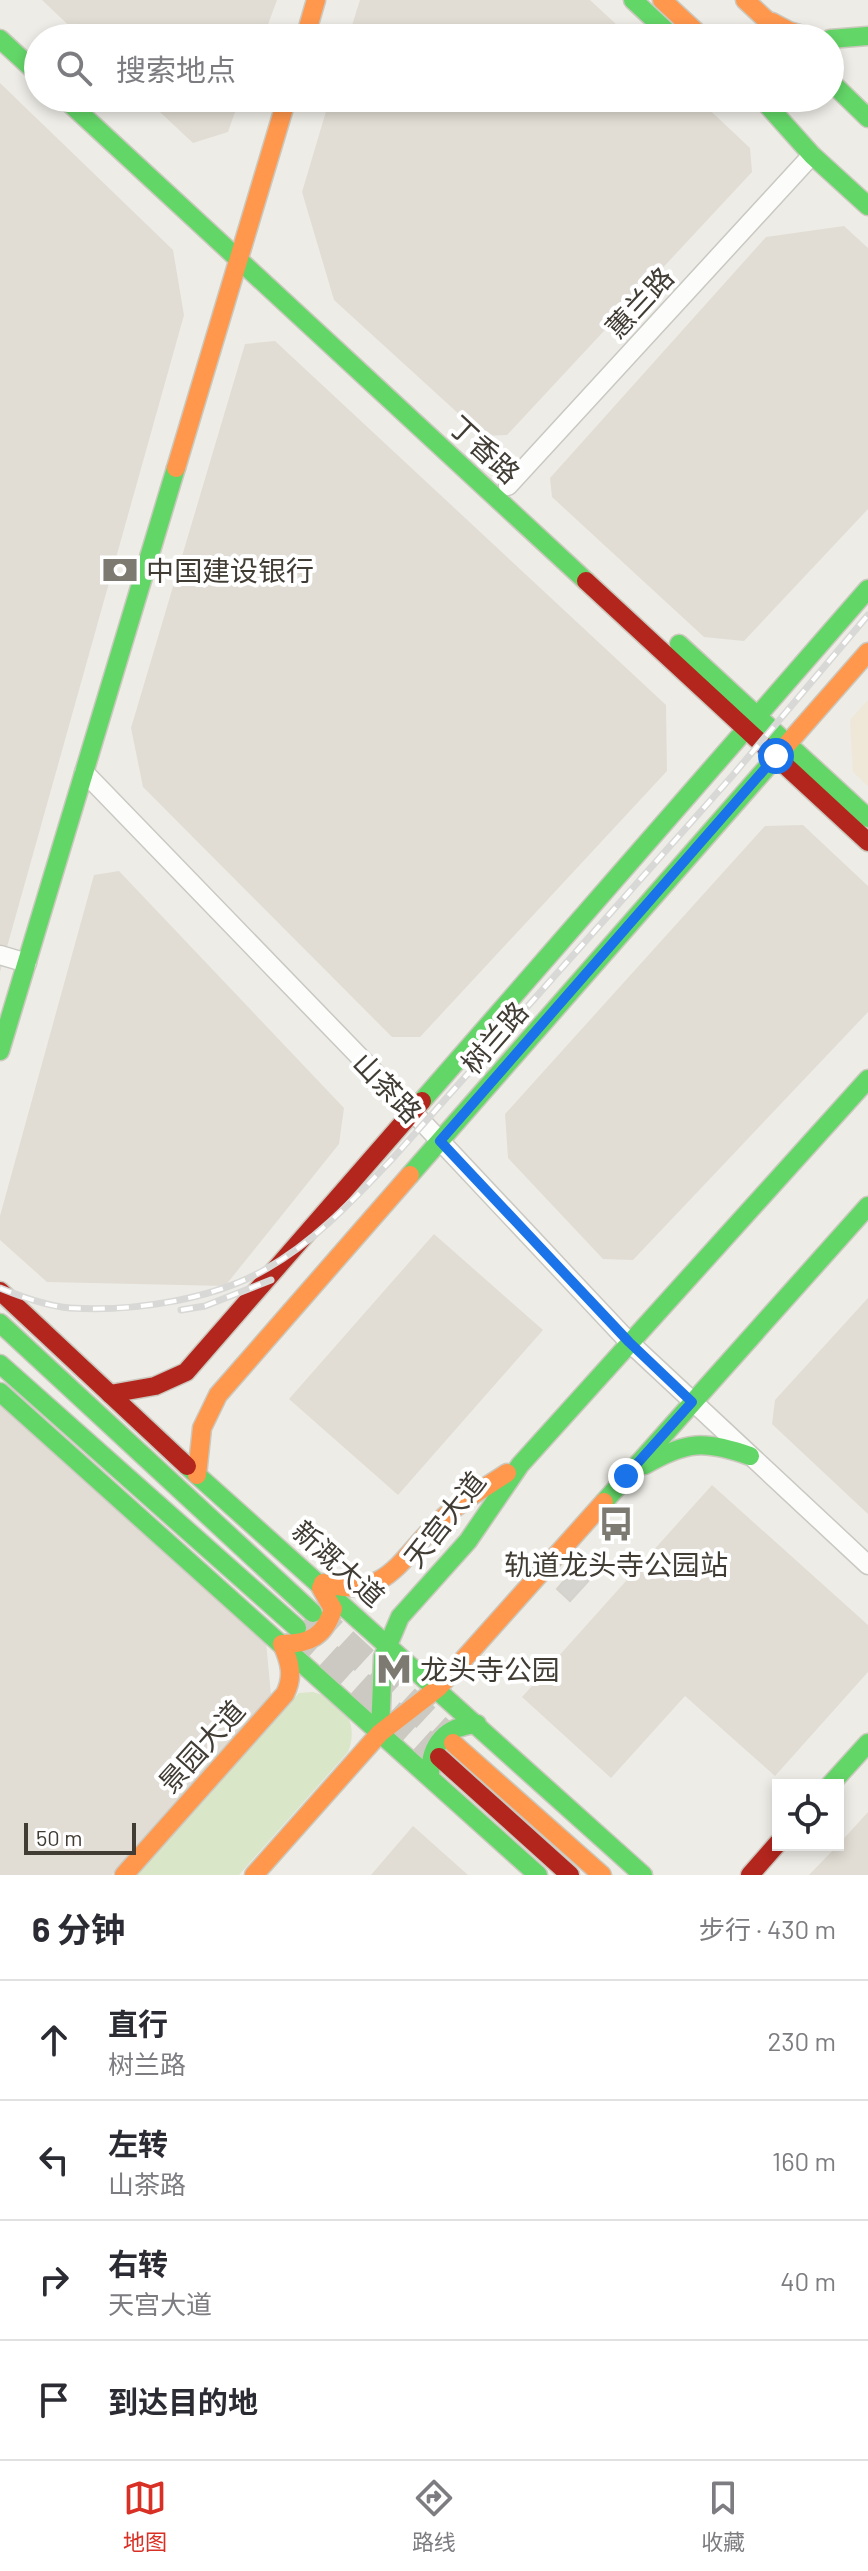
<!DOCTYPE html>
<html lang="zh">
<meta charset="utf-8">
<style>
:root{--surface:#fff;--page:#f7f7f7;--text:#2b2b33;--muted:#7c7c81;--line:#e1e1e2;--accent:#d93025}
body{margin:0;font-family:Barlow,"Noto Sans SC",sans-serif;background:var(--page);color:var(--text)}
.controls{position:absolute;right:24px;bottom:24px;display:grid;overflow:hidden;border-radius:0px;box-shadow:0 4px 12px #0003}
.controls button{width:72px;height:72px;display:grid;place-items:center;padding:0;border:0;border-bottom:2px solid var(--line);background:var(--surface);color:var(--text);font:40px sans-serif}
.scale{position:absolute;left:24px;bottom:20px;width:112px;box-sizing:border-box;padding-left:8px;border:4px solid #413c34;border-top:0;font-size:22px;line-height:28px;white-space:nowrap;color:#413c34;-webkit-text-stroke:6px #fff;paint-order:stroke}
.stop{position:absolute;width:24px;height:24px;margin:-18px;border:6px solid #1a73e8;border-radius:50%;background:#fff}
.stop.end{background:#1a73e8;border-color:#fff;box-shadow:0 2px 8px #0008}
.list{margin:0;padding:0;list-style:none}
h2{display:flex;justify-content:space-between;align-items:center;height:104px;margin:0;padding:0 32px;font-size:34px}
h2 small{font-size:26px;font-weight:400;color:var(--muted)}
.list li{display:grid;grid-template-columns:52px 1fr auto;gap:24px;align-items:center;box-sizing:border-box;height:120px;padding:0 32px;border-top:2px solid var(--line)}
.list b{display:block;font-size:30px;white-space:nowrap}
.list p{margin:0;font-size:26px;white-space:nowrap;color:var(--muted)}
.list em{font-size:26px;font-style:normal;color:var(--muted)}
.icon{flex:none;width:44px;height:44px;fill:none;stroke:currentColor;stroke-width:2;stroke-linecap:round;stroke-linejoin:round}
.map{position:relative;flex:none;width:868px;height:1875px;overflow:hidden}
.search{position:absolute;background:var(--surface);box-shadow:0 4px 12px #0003;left:24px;right:24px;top:24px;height:88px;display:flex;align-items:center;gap:20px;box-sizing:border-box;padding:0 28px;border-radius:44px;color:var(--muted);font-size:30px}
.sheet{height:584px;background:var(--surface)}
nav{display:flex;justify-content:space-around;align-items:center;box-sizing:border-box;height:112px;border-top:2px solid var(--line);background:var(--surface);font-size:22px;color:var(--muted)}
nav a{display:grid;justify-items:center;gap:4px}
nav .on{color:var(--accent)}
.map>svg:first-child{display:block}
.residential{fill:#e1ddd4}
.commercial{fill:#efe8d9}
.green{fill:#d9e6c8}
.building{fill:#d6d4cf;stroke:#d5d2cc;stroke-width:2}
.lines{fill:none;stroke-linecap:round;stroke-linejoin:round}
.primary-tunnel{stroke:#cbc9c2;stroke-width:28;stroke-dasharray:28 14;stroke-linecap:butt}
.street-casing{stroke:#c9c8c2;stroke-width:21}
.fast-casing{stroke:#cbc8be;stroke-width:21}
.slow-casing{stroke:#cbc8be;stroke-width:21}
.jam-casing{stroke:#cbc8be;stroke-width:21}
.street{stroke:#fcfcfb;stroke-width:18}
.fast{stroke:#63d668;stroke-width:18}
.slow{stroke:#ff974d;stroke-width:18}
.jam{stroke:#b3261e;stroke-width:18}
.rail-casing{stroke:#d8d8d7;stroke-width:7}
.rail{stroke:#fff;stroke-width:4;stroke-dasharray:12;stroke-linecap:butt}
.route{stroke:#1a73e8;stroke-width:10}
.labels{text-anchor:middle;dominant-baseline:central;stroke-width:8;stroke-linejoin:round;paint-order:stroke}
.street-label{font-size:28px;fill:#413c34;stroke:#fff}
.poi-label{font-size:28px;fill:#413c34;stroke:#fff;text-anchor:start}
</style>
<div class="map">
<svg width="868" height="1875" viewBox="0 0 868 1875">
<rect width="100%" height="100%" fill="#edece6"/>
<!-- residential -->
<g class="residential">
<polygon points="42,0 277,0 263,38 82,38"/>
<polygon points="360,0 590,0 631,38 348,38"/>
<polygon points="0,83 173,250 184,315 0,972"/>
<polygon points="145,98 240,98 228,132 193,143"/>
<polygon points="330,98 697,98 750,148 752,172 507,435 483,436 334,300 302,192"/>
<polygon points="844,226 868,248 868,509 744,641 704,637 552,497 550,478 766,237"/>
<polygon points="275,341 666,705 667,771 420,1037 392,1037 143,787 131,728 245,344"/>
<polygon points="803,825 868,886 868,1012 633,1260 603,1259 508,1158 505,1114 765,826"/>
<polygon points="119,871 344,1108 339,1144 225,1286 47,1282 0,1240 0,1216 94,875"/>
<polygon points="434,1234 543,1330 398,1495 289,1399"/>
<polygon points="868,1298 868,1514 772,1424 775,1400"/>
<polygon points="0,1404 266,1642 271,1695 112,1875 0,1875"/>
<polygon points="712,1485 868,1625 868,1672 775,1776 685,1696 611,1778 522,1697"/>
<polygon points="868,1812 868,1875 809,1875 838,1845"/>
<polygon points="413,1826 468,1875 371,1875"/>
</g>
<!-- commercial -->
<polygon class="commercial" points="868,700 868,786 853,772 850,720"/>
<!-- green -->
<path class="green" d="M313,1692c29,7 47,30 35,60l-109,123h-106l166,-182z"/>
<!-- building -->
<polygon class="building" points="577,1566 591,1578 570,1601 557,1589"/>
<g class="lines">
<!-- primary-tunnel -->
<g class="primary-tunnel">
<polyline points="313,1613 453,1743"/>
<polyline points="297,1628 439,1757"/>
</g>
<!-- street casing -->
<g class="street-casing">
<g id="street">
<polyline points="508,486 812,155"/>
<polyline points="84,772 413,1112 629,1342 868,1565"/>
<polyline points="0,955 27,963"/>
</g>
</g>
<!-- fast casing -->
<g class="fast-casing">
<g id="fast">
<polyline points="633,0 674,38"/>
<polyline points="0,39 38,74"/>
<polyline points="830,39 868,36"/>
<polyline points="830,81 868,118"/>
<polyline points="64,98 586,581"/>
<polyline points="761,98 812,155 868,206"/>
<polyline points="679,644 868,818"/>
<polyline points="0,1051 176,468"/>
<polyline points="422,1101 868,589"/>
<polyline points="410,1175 783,749"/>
<polyline points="0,1323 313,1613"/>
<polyline points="0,1364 297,1628"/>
<polyline points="0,1392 538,1875"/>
<path d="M645,1465c41,-24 60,-25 105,-9"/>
<polyline points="187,1466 643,1875"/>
<polyline points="604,1502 868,1206"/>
<polyline points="380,1733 383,1657 400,1617 468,1541 520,1465 868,1079"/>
<path d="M430,1775c0,-31 16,-49 47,-51"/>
<polyline points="830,1785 868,1743"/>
</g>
</g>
<!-- slow casing -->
<g class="slow-casing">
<g id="slow">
<polyline points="662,0 703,38"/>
<polyline points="745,0 786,38"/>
<polyline points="772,22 789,31 814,38"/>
<polyline points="305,38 316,0"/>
<polyline points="176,468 287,98"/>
<polyline points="783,749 868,652"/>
<polyline points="197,1475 202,1428 218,1395 410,1175"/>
<path d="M323,1583c67,19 79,-30 122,-67 19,-17 41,-29 62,-43"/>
<polyline points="453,1743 602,1875"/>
<path d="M124,1875l161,-181c9,-18 5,-32 -3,-50 28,0 43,-8 51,-35l-12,-21"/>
<polyline points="254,1875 380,1733 438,1688 604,1502"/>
</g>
</g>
<!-- jam casing -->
<g class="jam-casing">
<g id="jam">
<polyline points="586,581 868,842"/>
<polyline points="0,1291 187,1466"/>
<polyline points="110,1394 155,1386 186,1372 422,1101"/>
<polyline points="439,1757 570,1875"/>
<polyline points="750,1875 778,1843"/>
</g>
</g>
<!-- street -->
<use href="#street" class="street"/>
<!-- fast -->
<use href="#fast" class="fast"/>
<!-- slow -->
<use href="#slow" class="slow"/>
<!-- jam -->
<use href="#jam" class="jam"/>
<!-- rail casing -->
<g class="rail-casing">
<g id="rail">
<path d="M0,1288c22,9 47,18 70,20 61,4 143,-8 196,-39 50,-28 89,-71 128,-112l339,-382 135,-160"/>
<polyline points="181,1310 205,1306 271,1280"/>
</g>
</g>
<!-- rail -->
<use href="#rail" class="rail"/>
</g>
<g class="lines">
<!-- route -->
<polyline class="route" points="626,1476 692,1402 629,1342 440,1141 776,756"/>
</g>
<!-- icons -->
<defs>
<g id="bank-bare" transform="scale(2.76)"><path d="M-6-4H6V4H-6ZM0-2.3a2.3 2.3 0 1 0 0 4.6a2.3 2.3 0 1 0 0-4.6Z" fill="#7d7a72" stroke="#fff" stroke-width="2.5" paint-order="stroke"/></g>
<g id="bus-bare" transform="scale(2.76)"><path d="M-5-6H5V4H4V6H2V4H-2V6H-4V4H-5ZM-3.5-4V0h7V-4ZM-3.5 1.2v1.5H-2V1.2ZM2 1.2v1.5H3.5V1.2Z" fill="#7d7a72" stroke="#fff" stroke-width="2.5" paint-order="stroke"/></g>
<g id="metro-bare" transform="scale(2.76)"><path d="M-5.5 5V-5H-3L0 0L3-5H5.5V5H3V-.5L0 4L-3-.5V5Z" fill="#7d7a72" stroke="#fff" stroke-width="2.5" paint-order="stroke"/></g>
</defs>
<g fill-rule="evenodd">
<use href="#bank-bare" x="120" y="570"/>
<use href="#bus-bare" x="616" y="1524"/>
<use href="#metro-bare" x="394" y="1669"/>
</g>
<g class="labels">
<!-- street labels -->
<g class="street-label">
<text transform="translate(639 302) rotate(-47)">蕙兰路</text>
<text transform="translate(485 449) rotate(43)">丁香路</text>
<text transform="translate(494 1037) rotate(-49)">树兰路</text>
<text transform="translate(388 1087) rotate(46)">山茶路</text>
<text transform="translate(444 1519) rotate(-52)">天宫大道</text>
<text transform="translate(339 1563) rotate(42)">新溉大道</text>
<text transform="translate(201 1746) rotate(-48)">景园大道</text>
</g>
<!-- poi labels -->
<g class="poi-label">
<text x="146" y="570">中国建设银行</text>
<text x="616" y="1564" text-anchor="middle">轨道龙头寺公园站</text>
<text x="420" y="1669">龙头寺公园</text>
</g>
</g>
</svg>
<div class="controls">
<button><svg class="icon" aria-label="locate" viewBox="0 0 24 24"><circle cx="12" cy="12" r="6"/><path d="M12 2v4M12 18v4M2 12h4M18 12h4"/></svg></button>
</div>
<div class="scale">50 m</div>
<div class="stop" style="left:776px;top:756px"></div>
<div class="stop end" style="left:626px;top:1476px"></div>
<div class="search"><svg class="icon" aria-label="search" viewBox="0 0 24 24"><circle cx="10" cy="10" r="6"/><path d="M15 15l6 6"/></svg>搜索地点</div>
</div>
<section class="sheet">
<h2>6 分钟<small>步行 · 430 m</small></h2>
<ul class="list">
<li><svg class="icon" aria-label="ahead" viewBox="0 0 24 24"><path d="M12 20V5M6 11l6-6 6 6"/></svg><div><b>直行</b><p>树兰路</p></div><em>230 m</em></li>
<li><svg class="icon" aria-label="left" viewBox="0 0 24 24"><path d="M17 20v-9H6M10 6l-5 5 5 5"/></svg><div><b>左转</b><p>山茶路</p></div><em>160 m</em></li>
<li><svg class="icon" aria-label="right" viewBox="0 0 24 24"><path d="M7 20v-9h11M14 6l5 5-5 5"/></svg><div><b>右转</b><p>天宫大道</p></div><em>40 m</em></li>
<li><svg class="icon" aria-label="arrive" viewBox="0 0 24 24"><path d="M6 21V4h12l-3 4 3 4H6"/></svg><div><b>到达目的地</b></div></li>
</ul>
</section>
<nav>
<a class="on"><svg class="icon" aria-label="map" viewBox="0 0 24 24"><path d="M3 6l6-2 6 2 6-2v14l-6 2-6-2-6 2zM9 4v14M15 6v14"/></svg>地图</a>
<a><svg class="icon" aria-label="directions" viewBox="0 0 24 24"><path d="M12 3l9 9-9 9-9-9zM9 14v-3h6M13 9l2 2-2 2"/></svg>路线</a>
<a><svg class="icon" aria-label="saved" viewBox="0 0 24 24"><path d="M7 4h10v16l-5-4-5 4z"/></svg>收藏</a>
</nav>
